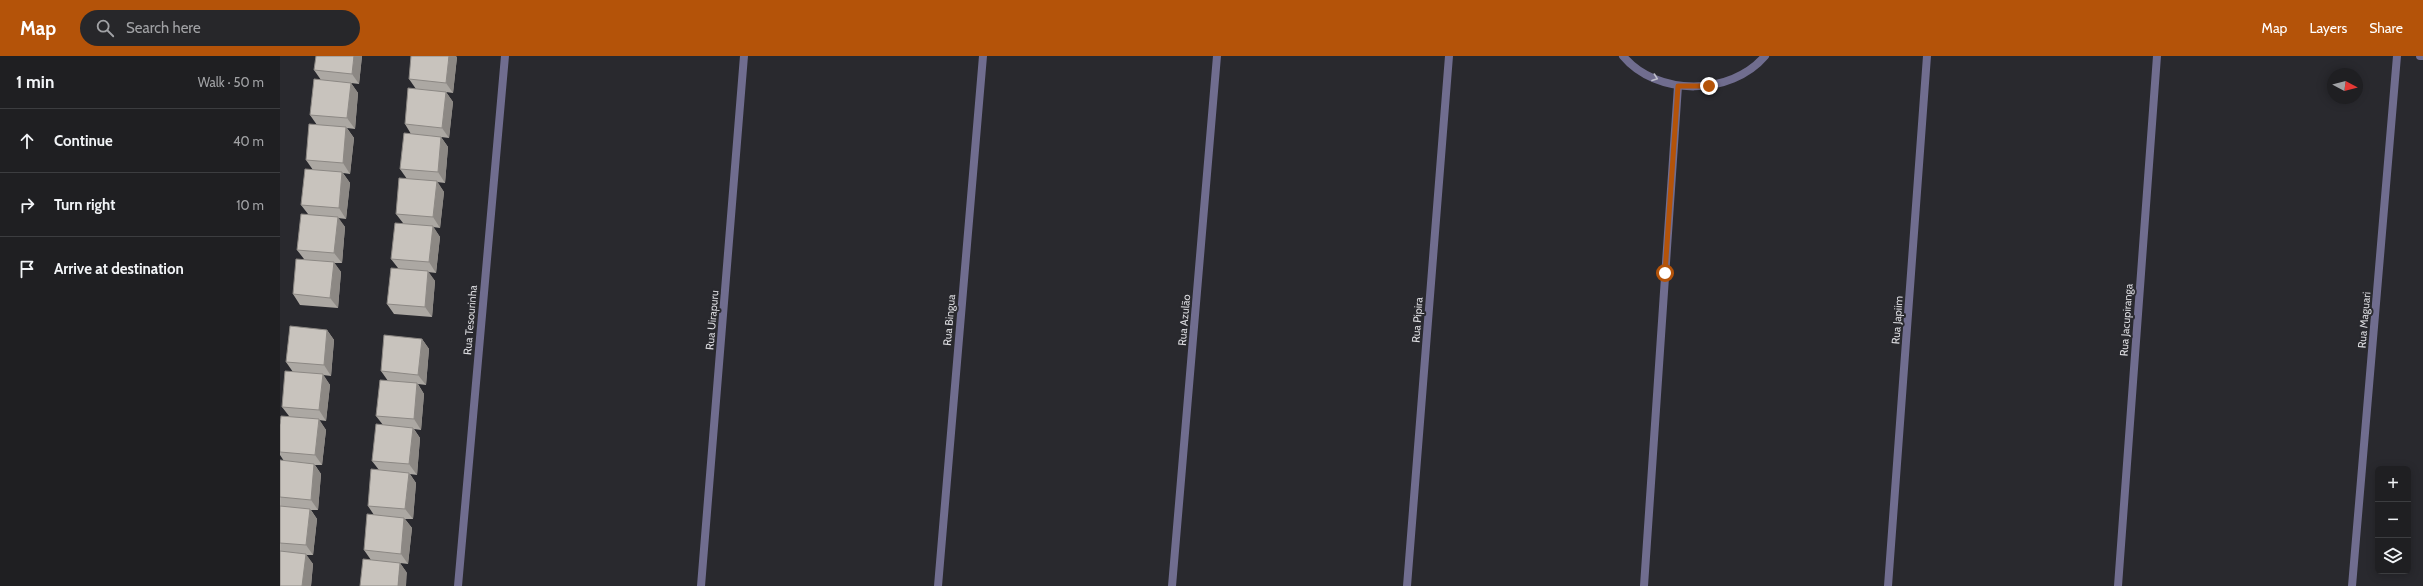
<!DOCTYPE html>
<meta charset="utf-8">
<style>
:root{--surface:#1f1f22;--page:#27272a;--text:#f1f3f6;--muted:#a1a2a5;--line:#3c3d40;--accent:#b45309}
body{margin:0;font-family:Cabin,sans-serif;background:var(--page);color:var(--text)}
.controls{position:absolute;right:12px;bottom:12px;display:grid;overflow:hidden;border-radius:6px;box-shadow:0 2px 10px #0003}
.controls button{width:36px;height:36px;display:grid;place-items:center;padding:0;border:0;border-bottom:1px solid var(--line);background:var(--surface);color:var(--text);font:20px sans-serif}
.compass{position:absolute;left:2047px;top:12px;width:36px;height:36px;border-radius:50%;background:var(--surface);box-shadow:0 2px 10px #0003;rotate:97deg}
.stop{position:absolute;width:12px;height:12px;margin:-9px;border:3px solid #b45309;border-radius:50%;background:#fff}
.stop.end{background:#b45309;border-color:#fff;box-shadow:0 1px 4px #0008}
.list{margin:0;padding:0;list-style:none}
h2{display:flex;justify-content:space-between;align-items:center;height:52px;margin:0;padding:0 16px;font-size:17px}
h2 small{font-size:13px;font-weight:400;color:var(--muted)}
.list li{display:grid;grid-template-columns:26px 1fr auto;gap:12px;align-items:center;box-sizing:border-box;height:64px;padding:0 16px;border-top:1px solid var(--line)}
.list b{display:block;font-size:15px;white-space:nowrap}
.list em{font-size:13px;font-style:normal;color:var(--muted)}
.icon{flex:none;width:22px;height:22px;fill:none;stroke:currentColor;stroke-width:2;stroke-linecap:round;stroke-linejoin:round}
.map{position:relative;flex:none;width:2143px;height:530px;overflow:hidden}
header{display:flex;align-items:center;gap:24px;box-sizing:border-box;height:56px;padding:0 20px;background:var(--accent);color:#fff}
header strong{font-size:19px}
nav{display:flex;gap:22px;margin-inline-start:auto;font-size:14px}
.search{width:280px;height:36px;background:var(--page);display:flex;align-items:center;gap:10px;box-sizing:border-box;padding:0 14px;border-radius:22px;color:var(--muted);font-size:15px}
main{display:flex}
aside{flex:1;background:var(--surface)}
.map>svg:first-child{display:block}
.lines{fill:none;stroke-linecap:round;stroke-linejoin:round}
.minor{stroke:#706d8f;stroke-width:8}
.wall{fill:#aca8a3}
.shaded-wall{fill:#8c8884}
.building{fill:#c8c3bd;stroke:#8c8884}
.oneway{stroke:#c0c0cb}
.route{stroke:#b45309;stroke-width:5}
.labels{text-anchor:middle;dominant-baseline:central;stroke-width:4;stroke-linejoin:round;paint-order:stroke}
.street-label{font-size:11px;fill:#dbdbdf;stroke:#29292e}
</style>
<header>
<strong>Map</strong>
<div class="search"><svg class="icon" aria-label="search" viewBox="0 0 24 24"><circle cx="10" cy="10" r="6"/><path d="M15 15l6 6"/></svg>Search here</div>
<nav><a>Map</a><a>Layers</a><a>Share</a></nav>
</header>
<main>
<aside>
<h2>1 min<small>Walk · 50 m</small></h2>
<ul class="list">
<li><svg class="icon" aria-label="ahead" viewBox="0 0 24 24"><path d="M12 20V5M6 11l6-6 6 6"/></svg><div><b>Continue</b></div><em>40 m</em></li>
<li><svg class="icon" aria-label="right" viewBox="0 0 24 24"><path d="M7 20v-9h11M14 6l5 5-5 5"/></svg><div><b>Turn right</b></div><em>10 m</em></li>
<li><svg class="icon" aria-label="arrive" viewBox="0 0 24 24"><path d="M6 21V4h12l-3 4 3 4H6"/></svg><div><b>Arrive at destination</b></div></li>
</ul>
</aside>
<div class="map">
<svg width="2143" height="530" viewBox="0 0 2143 530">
<rect width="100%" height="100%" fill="#29292e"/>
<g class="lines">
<!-- minor -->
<g class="minor">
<path d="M1343,0c34,41 108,40 142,0"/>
<polyline points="2140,0 2143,0"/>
<polyline points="178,530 225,0"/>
<polyline points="421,530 464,0"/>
<polyline points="658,530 703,0"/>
<polyline points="892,530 937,0"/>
<polyline points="1127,530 1169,0"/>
<polyline points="1364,530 1398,30"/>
<polyline points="1608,530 1647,0"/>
<polyline points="1838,530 1877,0"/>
<polyline points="2072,530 2117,0"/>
</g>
</g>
<!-- wall -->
<g class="wall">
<polygon points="82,0 79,28 71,27 78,37 75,73 67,72 74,82 70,118 63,117 70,127 66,163 58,162 65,171 62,207 54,207 61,216 58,252 20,249 13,238 24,203 17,194 28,158 21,149 33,114 26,104 37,69 30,59 41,24 34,14"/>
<polygon points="177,1 173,37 166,36 173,46 169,82 161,81 168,91 165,127 157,126 164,136 160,172 153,171 160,181 156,217 148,216 155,225 152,261 114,258 107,248 118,212 111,203 123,167 116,158 127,123 120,113 131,78 125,68 136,33 129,23"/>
<polygon points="47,274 54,284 51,320 43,319 50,329 46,365 39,364 46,374 42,409 35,409 41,418 38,454 31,454 37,463 33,499 26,499 33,508 31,530 0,530 0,404 4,405 0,399 0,369 9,360 2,351 13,316 6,306"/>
<polygon points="142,283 149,293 146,329 138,328 144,338 141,374 134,373 140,382 137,419 130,418 136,427 133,463 125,463 132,472 128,508 120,507 127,517 91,504 84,494 94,459 88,450 99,414 92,405 103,369 96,360 108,325 101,315"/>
</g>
<!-- shaded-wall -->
<g class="shaded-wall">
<polygon points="74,0 82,0 79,28 72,18"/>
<polygon points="169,0 176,0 177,1 173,37 166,27"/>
<polygon points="71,27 78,37 75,73 67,62"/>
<polygon points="166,36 173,46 169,82 162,72"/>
<polygon points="66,71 74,82 70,118 63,107"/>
<polygon points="161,81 168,91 165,127 158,116"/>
<polygon points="62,116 70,127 66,163 59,152"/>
<polygon points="157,125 164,136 160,172 153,161"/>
<polygon points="58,161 65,171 62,207 54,197"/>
<polygon points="153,170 160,181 156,217 149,206"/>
<polygon points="54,206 61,216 58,252 50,242"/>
<polygon points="148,215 155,225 152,261 145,251"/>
<polygon points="47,274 54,284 51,320 44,309"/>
<polygon points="142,283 149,293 146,329 138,319"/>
<polygon points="43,318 50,329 46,365 39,354"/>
<polygon points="137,327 144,338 141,374 134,363"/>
<polygon points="39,363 46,374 42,409 35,399"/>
<polygon points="133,372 140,382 137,419 129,408"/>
<polygon points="34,408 41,418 38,454 31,444"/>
<polygon points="129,417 136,427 133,463 125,453"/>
<polygon points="30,453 37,463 33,499 26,489"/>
<polygon points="124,462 132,472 128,508 121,498"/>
<polygon points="26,498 33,508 31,530 22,530"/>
<polygon points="120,507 127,517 126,530 118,530"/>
</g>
<!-- building -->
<g class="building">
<polygon points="36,0 74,0 72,18 34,14"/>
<polygon points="131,0 169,0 166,27 129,23"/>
<polygon points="34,23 71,27 67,62 30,59"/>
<polygon points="128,32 166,36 162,72 125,68"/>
<polygon points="29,68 66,71 63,107 26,104"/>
<polygon points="124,77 161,81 158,116 120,113"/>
<polygon points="25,113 62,116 59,152 21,149"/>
<polygon points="119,122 157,125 153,161 116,158"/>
<polygon points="21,158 58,161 54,197 17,194"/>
<polygon points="115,167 153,170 149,206 111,203"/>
<polygon points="16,203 54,206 50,242 13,238"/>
<polygon points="111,212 148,215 145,251 107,248"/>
<polygon points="10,270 47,274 44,309 6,306"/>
<polygon points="104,279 142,283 138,319 101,315"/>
<polygon points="5,315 43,318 39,354 2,351"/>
<polygon points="100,324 137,327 134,363 96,360"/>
<polygon points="1,360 39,363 35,399 0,396 0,369"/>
<polygon points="96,368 133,372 129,408 92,405"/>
<polygon points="0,404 34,408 31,444 0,441"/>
<polygon points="91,413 129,417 125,453 88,450"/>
<polygon points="0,450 30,453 26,489 0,487"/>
<polygon points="87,458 124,462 121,498 84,494"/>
<polygon points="0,495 26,498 22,530 0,530"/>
<polygon points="83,503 120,507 118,530 80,530"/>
</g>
<!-- one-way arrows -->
<defs><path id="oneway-chevron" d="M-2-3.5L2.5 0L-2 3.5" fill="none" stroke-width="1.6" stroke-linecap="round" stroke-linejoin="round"/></defs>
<use class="oneway" href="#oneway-chevron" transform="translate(1375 22) rotate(20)"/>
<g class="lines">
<!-- route -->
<polyline class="route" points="1385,217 1398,30 1429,30"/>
</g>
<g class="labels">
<!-- street labels -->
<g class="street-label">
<text transform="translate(190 264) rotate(-85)">Rua Tesourinha</text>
<text transform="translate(432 264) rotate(-85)">Rua Uirapuru</text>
<text transform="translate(669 264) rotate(-85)">Rua Bingua</text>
<text transform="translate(904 264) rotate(-85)">Rua Azulão</text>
<text transform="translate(1137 264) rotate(-86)">Rua Pipira</text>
<text transform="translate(1617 264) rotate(-86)">Rua Japiim</text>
<text transform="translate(1846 264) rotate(-86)">Rua Jacupiranga</text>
<text transform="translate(2084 264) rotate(-85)">Rua Maguari</text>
</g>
</g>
</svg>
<div class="controls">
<button>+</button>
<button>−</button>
<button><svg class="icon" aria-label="layers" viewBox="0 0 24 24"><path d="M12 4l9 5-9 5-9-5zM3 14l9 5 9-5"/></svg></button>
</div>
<svg class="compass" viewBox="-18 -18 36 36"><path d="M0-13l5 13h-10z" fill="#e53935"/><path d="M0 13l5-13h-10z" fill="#a1a2a5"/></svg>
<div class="stop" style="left:1385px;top:217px"></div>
<div class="stop end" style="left:1429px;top:30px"></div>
</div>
</main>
